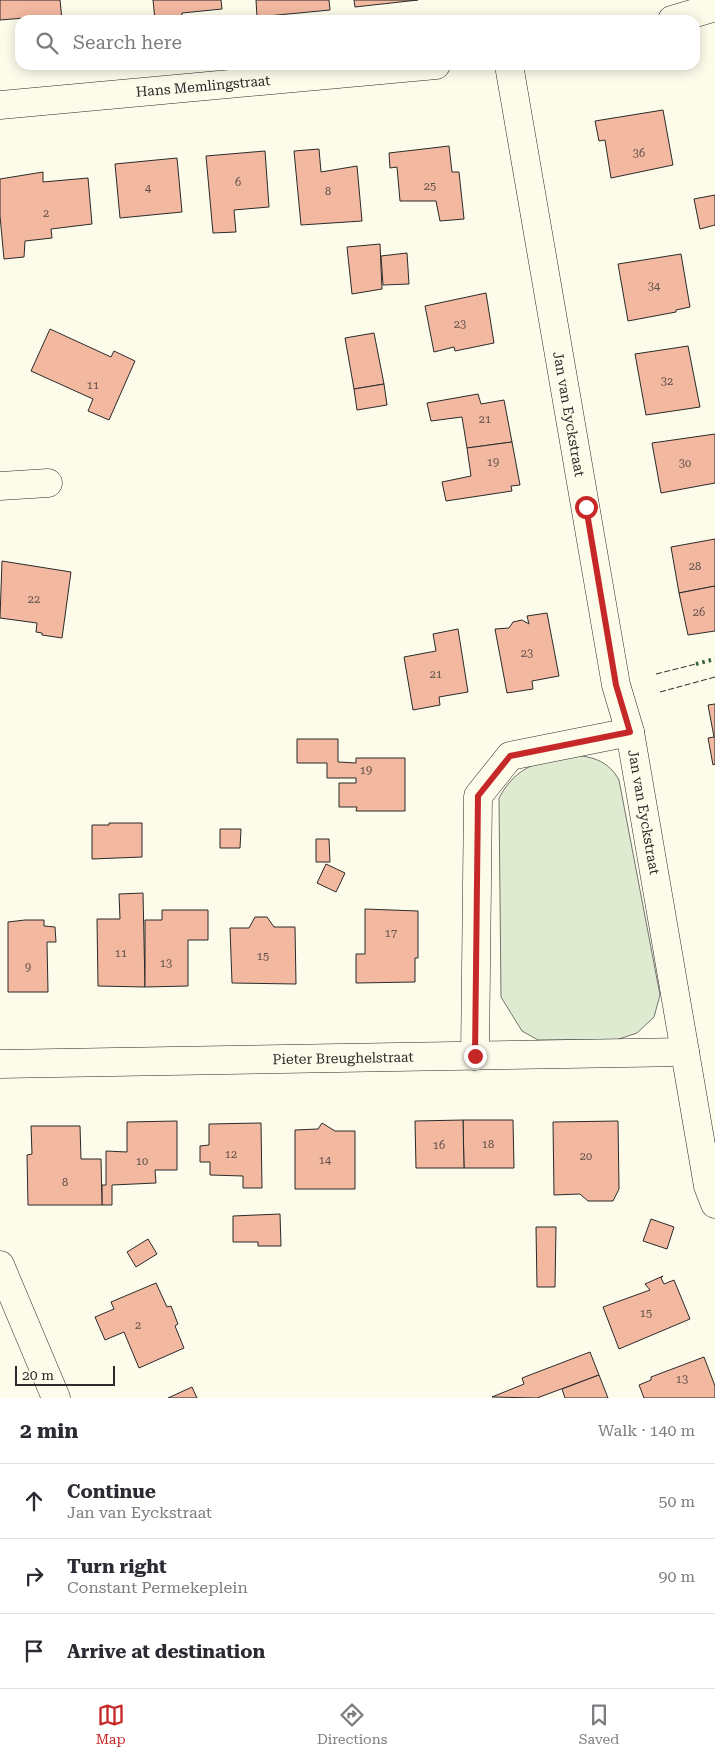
<!DOCTYPE html>
<meta charset="utf-8">
<style>
:root{--surface:#fff;--page:#f2f2f3;--text:#2b2b33;--muted:#7c7c81;--line:#e1e1e2;--accent:#c62828}
body{margin:0;font-family:"Roboto Serif",serif;background:var(--page);color:var(--text)}
.scale{position:absolute;left:15px;bottom:12px;width:100px;box-sizing:border-box;padding-left:5px;border:2px solid #2b2b2b;border-top:0;font-size:14px;line-height:18px;white-space:nowrap;color:#2b2b2b;-webkit-text-stroke:4px #fdfbea;paint-order:stroke}
.stop{position:absolute;width:15px;height:15px;margin:-11px;border:4px solid #c62828;border-radius:50%;background:#fff}
.stop.end{background:#c62828;border-color:#fff;box-shadow:0 1px 5px #0008}
.list{margin:0;padding:0;list-style:none}
h2{display:flex;justify-content:space-between;align-items:center;height:65px;margin:0;padding:0 20px;font-size:21px}
h2 small{font-size:16px;font-weight:400;color:var(--muted)}
.list li{display:grid;grid-template-columns:32px 1fr auto;gap:15px;align-items:center;box-sizing:border-box;height:75px;padding:0 20px;border-top:1px solid var(--line)}
.list b{display:block;font-size:19px;white-space:nowrap}
.list p{margin:0;font-size:16px;white-space:nowrap;color:var(--muted)}
.list em{font-size:16px;font-style:normal;color:var(--muted)}
.icon{flex:none;width:28px;height:28px;fill:none;stroke:currentColor;stroke-width:2;stroke-linecap:round;stroke-linejoin:round}
.map{position:relative;flex:none;width:715px;height:1398px;overflow:hidden}
.search{position:absolute;background:var(--surface);box-shadow:0 2px 12px #0003;left:15px;right:15px;top:15px;height:55px;display:flex;align-items:center;gap:12px;box-sizing:border-box;padding:0 18px;border-radius:15px;color:var(--muted);font-size:19px}
.sheet{height:290px;background:var(--surface)}
nav{display:flex;justify-content:space-around;align-items:center;box-sizing:border-box;height:70px;border-top:1px solid var(--line);background:var(--surface);font-size:14px;color:var(--muted)}
nav a{display:grid;justify-items:center;gap:2px}
nav .on{color:var(--accent)}
.map>svg:first-child{display:block}
.green{fill:#deebd1;stroke:#74746e}
.building{fill:#f2b8a0;stroke:#2b2b2b}
.lines{fill:none;stroke-linecap:round;stroke-linejoin:round}
.minor-casing{stroke:#2b2b2b;stroke-width:29}
.minor{stroke:#fdfbea;stroke-width:28}
.hedge{stroke:#34623c;stroke-width:4;stroke-dasharray:2.5 4;stroke-linecap:butt}
.fence{stroke:#2b2b2b;stroke-width:1;stroke-dasharray:6 2.5;stroke-linecap:butt}
.route{stroke:#c62828;stroke-width:6}
.labels{text-anchor:middle;dominant-baseline:central;stroke-width:4;stroke-linejoin:round;paint-order:stroke}
.number-label{font-size:11px;fill:#5d4e48}
.street-label{font-size:14px;fill:#2b2b2b;stroke:#fdfbea}
</style>
<div class="map">
<svg width="715" height="1398" viewBox="0 0 715 1398">
<rect width="100%" height="100%" fill="#fdfbea"/>
<!-- green -->
<path class="green" d="M574,755c21,2 35,7 45,25l41,215 -6,22 -17,16 -21,7h-78l-16,-9 -21,-34 -2,-199c18,-33 40,-37 75,-43z"/>
<!-- building -->
<g class="building">
<polygon points="0,0 60,0 62,20 37,20 37,17 0,20"/>
<polygon points="153,0 221,0 222,9 182,13 182,20 155,20"/>
<polygon points="256,0 329,0 330,10 257,17"/>
<polygon points="354,0 418,0 355,7"/>
<polygon points="663,110 673,165 611,178 605,140 599,141 595,121"/>
<polygon points="449,146 452,172 459,172 464,219 440,221 436,201 400,201 397,167 390,168 389,153"/>
<polygon points="319,149 321,172 357,166 362,221 301,225 294,151"/>
<polygon points="265,151 269,207 234,210 236,232 213,233 206,156"/>
<polygon points="177,158 182,212 120,218 115,164"/>
<polygon points="43,172 43,182 88,178 92,224 51,229 52,238 25,241 24,257 4,259 0,216 0,179"/>
<polygon points="715,195 715,225 700,229 694,199"/>
<polygon points="380,244 382,289 352,294 347,247"/>
<polygon points="407,253 409,284 383,285 381,256"/>
<polygon points="681,254 690,307 676,310 676,312 628,321 618,264"/>
<polygon points="486,293 494,343 455,351 454,347 434,352 425,306"/>
<polygon points="50,329 111,357 114,351 135,361 109,420 88,411 93,399 31,371"/>
<polygon points="374,333 384,384 354,389 345,338"/>
<polygon points="688,346 700,407 646,415 635,354"/>
<polygon points="384,384 387,405 357,410 354,389"/>
<polygon points="478,394 481,404 504,400 512,442 467,448 462,417 431,421 427,403"/>
<polygon points="715,434 715,483 661,493 652,443"/>
<polygon points="512,442 520,485 511,486 512,491 446,501 442,482 471,476 467,448"/>
<polygon points="715,539 715,586 679,593 671,547"/>
<polygon points="2,561 71,572 62,638 42,635 42,633 36,632 37,623 0,618"/>
<polygon points="715,586 715,631 688,635 679,593"/>
<polygon points="547,613 559,676 532,681 533,689 507,693 495,629 509,628 513,622 522,620 529,624 527,616"/>
<polygon points="458,629 468,692 439,697 440,705 413,710 404,657 436,651 433,634"/>
<polygon points="715,704 715,764 713,765 708,738 714,737 708,705"/>
<polygon points="297,739 338,739 338,762 356,763 356,758 405,758 405,811 356,811 357,807 339,807 339,783 356,783 356,778 327,778 327,763 297,763"/>
<polygon points="109,823 142,823 142,857 92,859 92,825 109,825"/>
<polygon points="220,829 241,829 240,848 220,848"/>
<polygon points="316,839 329,839 330,862 316,862"/>
<polygon points="326,864 345,873 336,892 317,883"/>
<polygon points="143,893 145,987 98,986 97,919 120,919 119,894"/>
<polygon points="365,909 418,911 418,958 415,958 415,982 356,983 356,954 365,954"/>
<polygon points="162,910 208,910 208,940 188,940 188,986 145,987 145,920 162,920"/>
<polygon points="255,917 267,917 274,927 295,927 296,984 232,983 230,928 249,928"/>
<polygon points="25,920 44,920 44,926 55,927 56,942 47,942 48,992 8,992 8,922"/>
<polygon points="463,1120 513,1120 514,1168 464,1168"/>
<polygon points="463,1120 464,1168 416,1168 415,1121"/>
<polygon points="177,1121 177,1170 155,1170 156,1183 112,1185 112,1205 102,1205 102,1185 106,1185 106,1151 127,1152 127,1122"/>
<polygon points="618,1121 619,1189 613,1201 588,1201 580,1194 554,1195 553,1122"/>
<polygon points="261,1123 262,1188 243,1188 243,1176 210,1175 210,1162 200,1162 200,1146 209,1145 209,1124"/>
<polygon points="322,1123 335,1131 355,1131 355,1189 295,1189 295,1130 318,1129"/>
<polygon points="31,1126 80,1126 81,1159 101,1159 102,1205 28,1205 27,1155 32,1154"/>
<polygon points="280,1214 281,1246 258,1246 258,1242 233,1242 233,1216"/>
<polygon points="651,1219 674,1227 667,1249 643,1241"/>
<polygon points="536,1227 556,1227 555,1287 537,1287"/>
<polygon points="148,1239 157,1254 136,1267 127,1252"/>
<polygon points="663,1276 661,1278 664,1284 674,1280 690,1319 619,1349 603,1307 650,1290 645,1284"/>
<polygon points="156,1283 167,1307 171,1306 178,1324 175,1326 184,1348 139,1368 124,1332 105,1340 95,1317 114,1309 111,1302"/>
<polygon points="590,1352 599,1375 537,1398 492,1397 524,1384 522,1378"/>
<polygon points="704,1357 715,1386 715,1398 644,1398 639,1385 651,1380 651,1377"/>
<polygon points="599,1375 608,1398 565,1398 562,1389"/>
<polygon points="192,1387 197,1398 168,1398"/>
</g>
<g class="lines">
<!-- minor casing -->
<g class="minor-casing">
<g id="minor">
<polyline points="672,20 715,7"/>
<polyline points="509,65 616,685 630,732 708,1186 715,1204"/>
<polyline points="0,105 436,65"/>
<polyline points="0,486 48,483"/>
<polyline points="475,1056 478,796 510,756 630,732"/>
<polyline points="0,1064 685,1052"/>
<polyline points="0,1265 56,1398"/>
</g>
</g>
<!-- minor -->
<use href="#minor" class="minor"/>
<!-- hedge -->
<polyline class="hedge" points="696,664 715,659"/>
<!-- fence -->
<g class="fence">
<polyline points="656,674 696,664"/>
<polyline points="660,692 715,677"/>
</g>
</g>
<g class="lines">
<!-- route -->
<polyline class="route" points="475,1056 478,796 510,756 630,732 616,685 586,507"/>
</g>
<g class="labels">
<!-- number labels -->
<g class="number-label">
<text x="639" y="153">36</text>
<text x="238" y="182">6</text>
<text x="430" y="186">25</text>
<text x="148" y="188">4</text>
<text x="328" y="191">8</text>
<text x="46" y="213">2</text>
<text x="654" y="286">34</text>
<text x="460" y="324">23</text>
<text x="667" y="381">32</text>
<text x="93" y="385">11</text>
<text x="485" y="419">21</text>
<text x="493" y="462">19</text>
<text x="685" y="463">30</text>
<text x="695" y="566">28</text>
<text x="34" y="599">22</text>
<text x="699" y="612">26</text>
<text x="527" y="653">23</text>
<text x="436" y="674">21</text>
<text x="366" y="770">19</text>
<text x="391" y="933">17</text>
<text x="121" y="953">11</text>
<text x="263" y="956">15</text>
<text x="166" y="963">13</text>
<text x="28" y="967">9</text>
<text x="488" y="1144">18</text>
<text x="439" y="1145">16</text>
<text x="231" y="1154">12</text>
<text x="586" y="1156">20</text>
<text x="325" y="1160">14</text>
<text x="142" y="1161">10</text>
<text x="65" y="1182">8</text>
<text x="646" y="1313">15</text>
<text x="138" y="1325">2</text>
<text x="682" y="1379">13</text>
</g>
<!-- street labels -->
<g class="street-label">
<text transform="translate(203 86) rotate(-5)">Hans Memlingstraat</text>
<text transform="translate(569 414) rotate(80)">Jan van Eyckstraat</text>
<text transform="translate(644 812) rotate(80)">Jan van Eyckstraat</text>
<text transform="translate(343 1058) rotate(-1)">Pieter Breughelstraat</text>
</g>
</g>
</svg>
<div class="scale">20 m</div>
<div class="stop" style="left:586px;top:507px"></div>
<div class="stop end" style="left:475px;top:1056px"></div>
<div class="search"><svg class="icon" aria-label="search" viewBox="0 0 24 24"><circle cx="10" cy="10" r="6"/><path d="M15 15l6 6"/></svg>Search here</div>
</div>
<section class="sheet">
<h2>2 min<small>Walk · 140 m</small></h2>
<ul class="list">
<li><svg class="icon" aria-label="ahead" viewBox="0 0 24 24"><path d="M12 20V5M6 11l6-6 6 6"/></svg><div><b>Continue</b><p>Jan van Eyckstraat</p></div><em>50 m</em></li>
<li><svg class="icon" aria-label="right" viewBox="0 0 24 24"><path d="M7 20v-9h11M14 6l5 5-5 5"/></svg><div><b>Turn right</b><p>Constant Permekeplein</p></div><em>90 m</em></li>
<li><svg class="icon" aria-label="arrive" viewBox="0 0 24 24"><path d="M6 21V4h12l-3 4 3 4H6"/></svg><div><b>Arrive at destination</b></div></li>
</ul>
</section>
<nav>
<a class="on"><svg class="icon" aria-label="map" viewBox="0 0 24 24"><path d="M3 6l6-2 6 2 6-2v14l-6 2-6-2-6 2zM9 4v14M15 6v14"/></svg>Map</a>
<a><svg class="icon" aria-label="directions" viewBox="0 0 24 24"><path d="M12 3l9 9-9 9-9-9zM9 14v-3h6M13 9l2 2-2 2"/></svg>Directions</a>
<a><svg class="icon" aria-label="saved" viewBox="0 0 24 24"><path d="M7 4h10v16l-5-4-5 4z"/></svg>Saved</a>
</nav>
